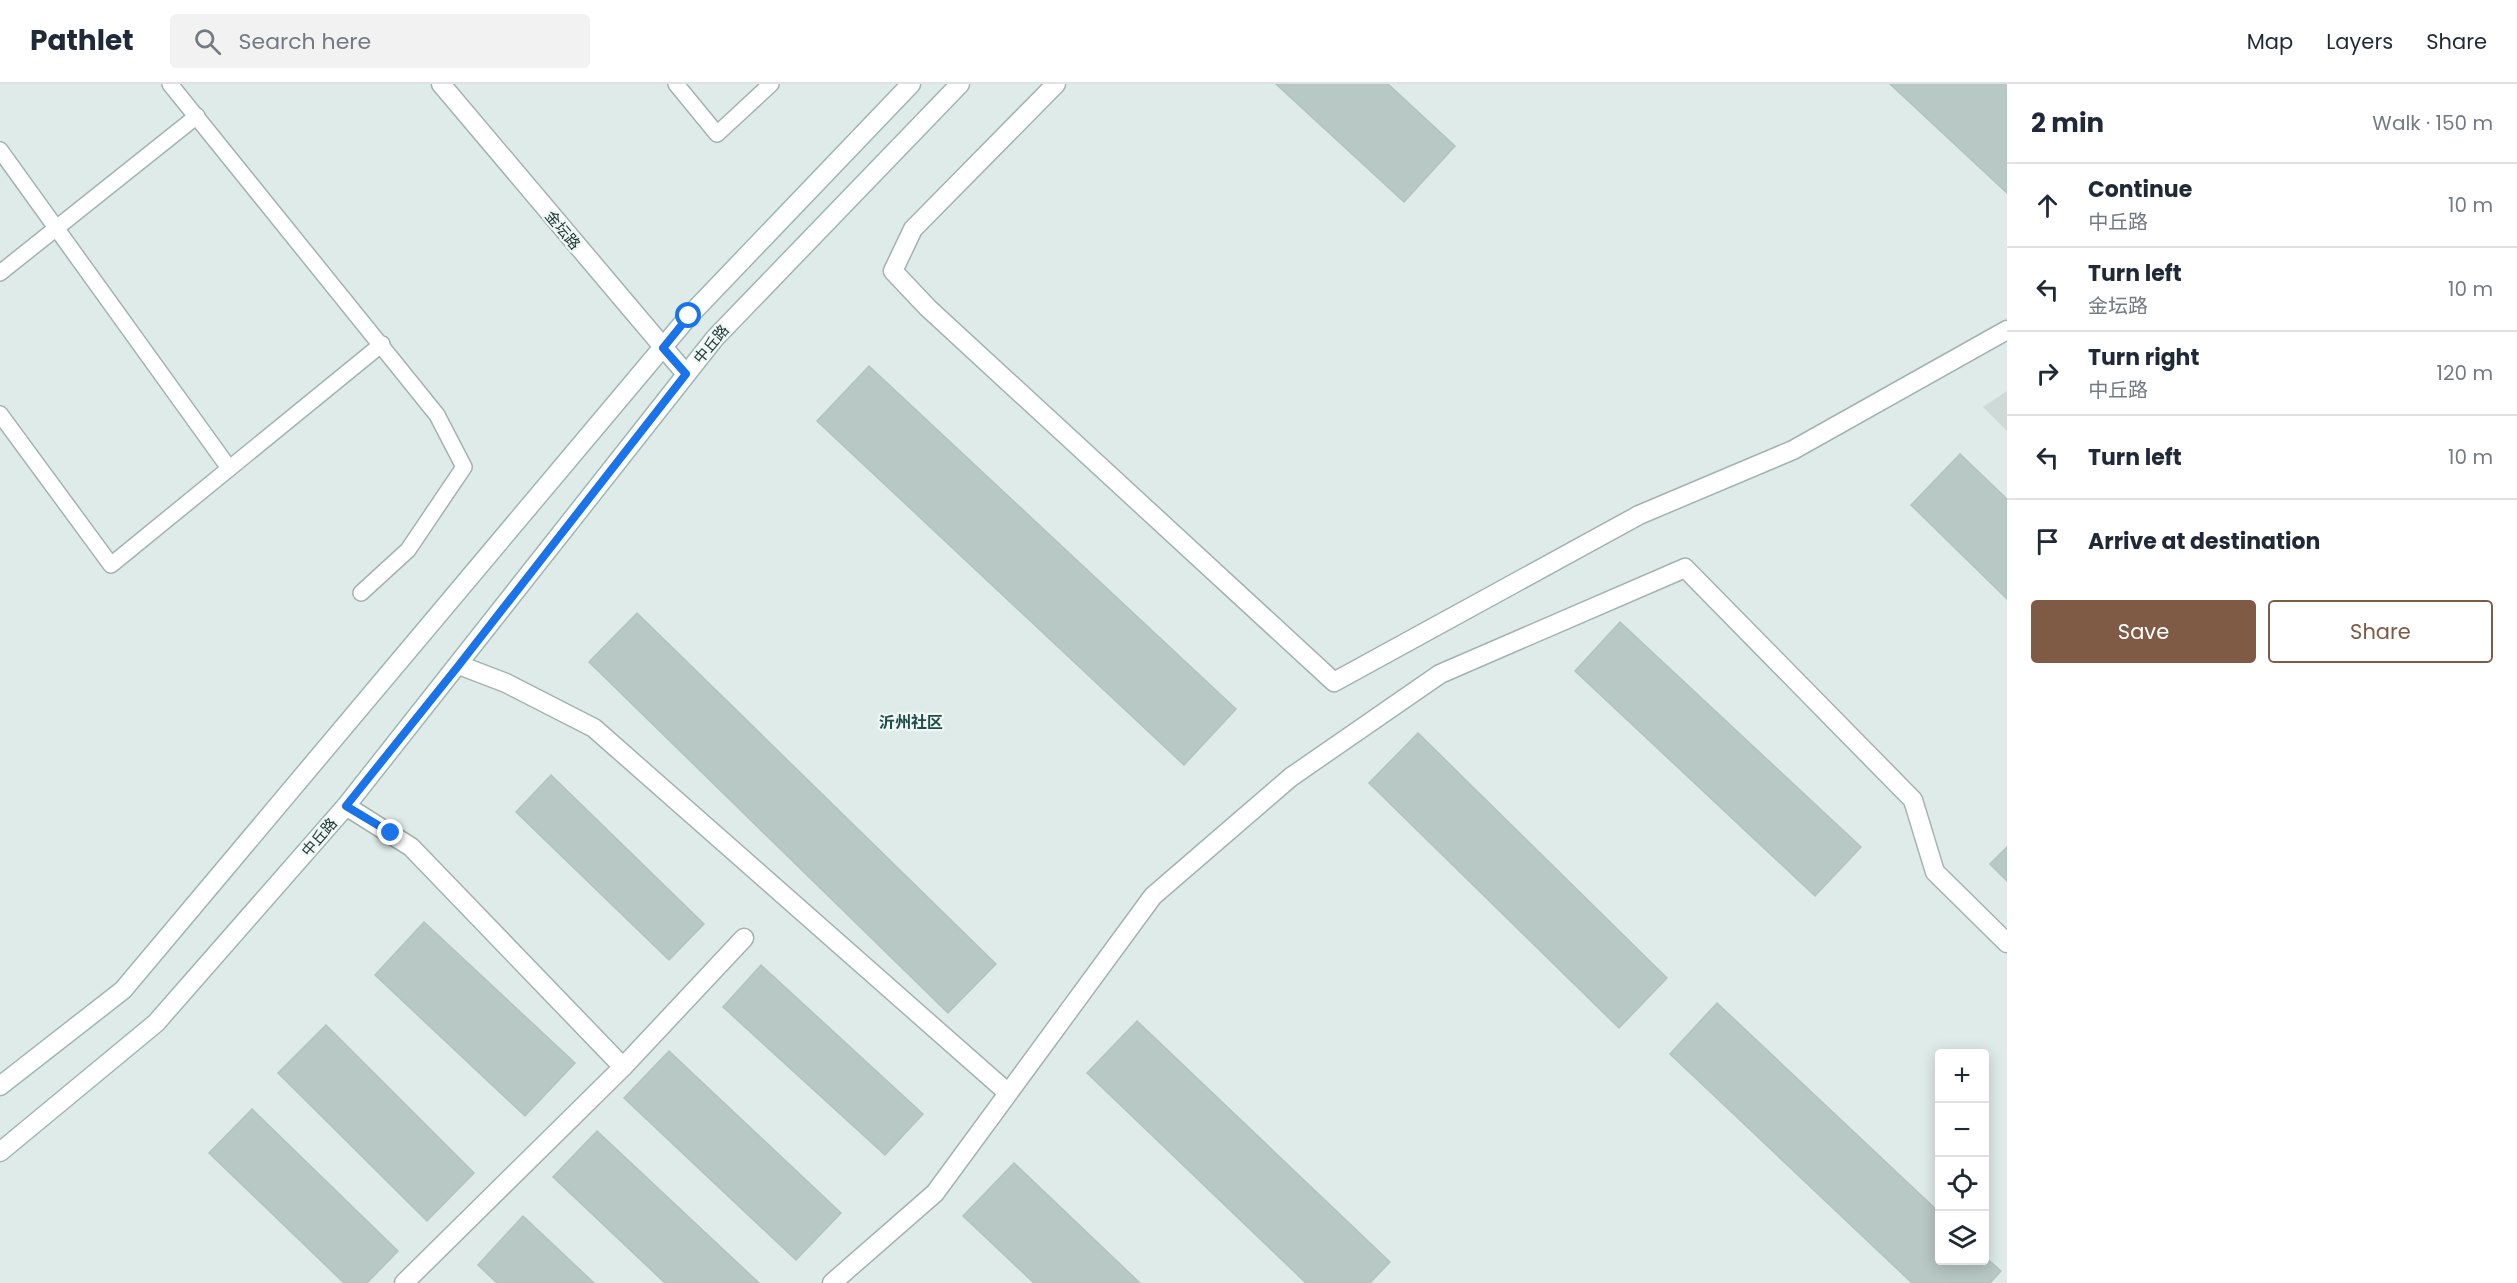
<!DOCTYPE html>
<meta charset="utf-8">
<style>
:root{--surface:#fff;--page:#f2f2f3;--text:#1f2937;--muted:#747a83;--line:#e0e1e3;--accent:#7f5a44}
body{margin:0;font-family:Poppins,"Noto Sans SC",sans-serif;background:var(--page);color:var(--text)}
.controls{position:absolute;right:18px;bottom:18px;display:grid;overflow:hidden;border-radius:6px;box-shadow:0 3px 15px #0003}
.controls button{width:54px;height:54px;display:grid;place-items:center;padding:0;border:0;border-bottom:2px solid var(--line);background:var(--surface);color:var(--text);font:30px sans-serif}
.stop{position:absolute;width:18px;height:18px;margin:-14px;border:4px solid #1a73e8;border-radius:50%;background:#fff}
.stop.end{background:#1a73e8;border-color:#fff;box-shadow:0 2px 6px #0008}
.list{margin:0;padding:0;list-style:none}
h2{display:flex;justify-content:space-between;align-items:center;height:78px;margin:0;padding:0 24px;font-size:26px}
h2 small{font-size:20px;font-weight:400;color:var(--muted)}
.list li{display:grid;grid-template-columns:39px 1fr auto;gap:18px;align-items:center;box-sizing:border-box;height:84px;padding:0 24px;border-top:2px solid var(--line)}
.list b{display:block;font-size:22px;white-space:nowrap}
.list p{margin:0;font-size:20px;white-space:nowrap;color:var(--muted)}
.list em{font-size:20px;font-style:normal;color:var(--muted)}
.actions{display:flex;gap:12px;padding:18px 24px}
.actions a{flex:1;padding:14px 0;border:2px solid var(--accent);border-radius:6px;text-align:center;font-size:21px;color:var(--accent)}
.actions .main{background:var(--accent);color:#fff}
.icon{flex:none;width:33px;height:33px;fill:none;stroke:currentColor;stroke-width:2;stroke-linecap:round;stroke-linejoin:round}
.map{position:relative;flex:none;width:2007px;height:1199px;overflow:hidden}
header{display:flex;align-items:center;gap:36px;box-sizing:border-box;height:84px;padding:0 30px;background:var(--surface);border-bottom:2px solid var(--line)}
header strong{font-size:28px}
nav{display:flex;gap:33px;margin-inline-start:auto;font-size:21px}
.search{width:420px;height:54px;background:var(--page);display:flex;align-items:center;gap:15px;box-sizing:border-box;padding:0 21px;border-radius:6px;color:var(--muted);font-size:22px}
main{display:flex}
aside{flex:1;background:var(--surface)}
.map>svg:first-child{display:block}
.built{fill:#cddbd7}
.building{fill:#b8c8c4;stroke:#b2c4c0;stroke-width:1.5}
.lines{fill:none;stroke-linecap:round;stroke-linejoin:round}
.lane-casing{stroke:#a2b3b0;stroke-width:18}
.street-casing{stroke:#a2b3b0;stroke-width:21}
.secondary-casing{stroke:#9eb7b2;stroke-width:21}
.lane{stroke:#fff;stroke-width:15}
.street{stroke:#fff;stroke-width:18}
.secondary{stroke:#fff;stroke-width:18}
.route{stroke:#1a73e8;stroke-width:8}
.labels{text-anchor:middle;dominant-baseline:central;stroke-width:4.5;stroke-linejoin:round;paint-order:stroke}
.street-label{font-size:15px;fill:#203b38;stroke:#f0f7f5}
.neighbourhood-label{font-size:16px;font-weight:bold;fill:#1c4d4a;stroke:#f0f7f5}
</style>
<header>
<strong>Pathlet</strong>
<div class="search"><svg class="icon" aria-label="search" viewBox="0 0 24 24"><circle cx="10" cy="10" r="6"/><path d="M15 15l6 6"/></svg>Search here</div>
<nav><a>Map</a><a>Layers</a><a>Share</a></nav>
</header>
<main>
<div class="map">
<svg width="2007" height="1199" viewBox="0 0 2007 1199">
<rect width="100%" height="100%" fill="#dfebe8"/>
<!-- built -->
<polygon class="built" points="2007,307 2007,347 1983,323"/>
<!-- building -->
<g class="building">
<polygon points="1276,0 1388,0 1455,62 1404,118"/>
<polygon points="1890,0 2005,0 2007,2 2007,109"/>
<polygon points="869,282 1236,625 1184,681 817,337"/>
<polygon points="1960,370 2007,415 2007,515 1911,421"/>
<polygon points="637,529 996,880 948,929 589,578"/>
<polygon points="1620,538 1861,763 1815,812 1575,587"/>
<polygon points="1418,649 1667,894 1619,944 1369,699"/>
<polygon points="551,691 704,840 669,876 516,728"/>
<polygon points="2007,763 2007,797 1990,780"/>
<polygon points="424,838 575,979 525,1032 375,891"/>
<polygon points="761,881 923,1030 885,1071 723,923"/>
<polygon points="1717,919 1940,1129 1940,1176 1984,1176 1984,1172 2001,1187 1990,1199 1912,1199 1670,970"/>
<polygon points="1137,937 1390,1178 1370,1199 1306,1199 1087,989"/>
<polygon points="326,941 474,1089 427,1137 278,989"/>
<polygon points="669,967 841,1129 796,1176 624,1014"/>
<polygon points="252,1025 398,1167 367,1199 344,1199 209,1069"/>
<polygon points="597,1047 759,1199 665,1199 553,1093"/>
<polygon points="1014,1079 1140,1199 1034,1199 963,1132"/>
<polygon points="523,1132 594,1199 497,1199 478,1181"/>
</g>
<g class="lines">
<!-- lane casing -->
<g class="lane-casing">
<g id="lane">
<polyline points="170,0 437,331 464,383 408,466 361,509"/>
<polyline points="676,0 717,50 771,0"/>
<polyline points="0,66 229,384"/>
<polyline points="0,189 197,32"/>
<polyline points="0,330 111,481 382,260"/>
</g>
</g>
<!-- street casing -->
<g class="street-casing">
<g id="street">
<polyline points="441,0 686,290"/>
<polyline points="1056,0 913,145 893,187 928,224 1334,598 1639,431 1793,366 2007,246"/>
<polyline points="459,581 506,599 594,644 1007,1008"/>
<polyline points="346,722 411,763 623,983"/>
<polyline points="404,1199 623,983 744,854"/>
<polyline points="832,1199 935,1109 1153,812 1291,693 1440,590 1685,484 1913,716 1935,788 2007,859"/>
</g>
</g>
<!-- secondary casing -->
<g class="secondary-casing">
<g id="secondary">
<polyline points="0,1002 123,906 689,232 911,0"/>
<polyline points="0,1068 156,939 346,722 715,254 960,0"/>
</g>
</g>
<!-- lane -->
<use href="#lane" class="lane"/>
<!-- street -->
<use href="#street" class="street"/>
<!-- secondary -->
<use href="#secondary" class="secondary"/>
</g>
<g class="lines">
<!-- route -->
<polyline class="route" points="391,749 346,722 459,581 686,290 663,264 689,232"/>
</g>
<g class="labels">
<!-- street labels -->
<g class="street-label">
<text transform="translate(563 146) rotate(50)">金坛路</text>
<text transform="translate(711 260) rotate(-50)">中丘路</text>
<text transform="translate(319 753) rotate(-49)">中丘路</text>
</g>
<!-- neighbourhood labels -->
<g class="neighbourhood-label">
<text x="911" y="638">沂州社区</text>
</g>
</g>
</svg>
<div class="controls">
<button>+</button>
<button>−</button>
<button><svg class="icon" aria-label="locate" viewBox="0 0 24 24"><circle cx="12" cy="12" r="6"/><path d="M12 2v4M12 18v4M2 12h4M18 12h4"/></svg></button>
<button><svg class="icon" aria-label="layers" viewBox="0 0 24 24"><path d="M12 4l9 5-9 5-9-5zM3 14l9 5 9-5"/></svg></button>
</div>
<div class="stop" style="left:689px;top:232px"></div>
<div class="stop end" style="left:391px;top:749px"></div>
</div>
<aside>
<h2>2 min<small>Walk · 150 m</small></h2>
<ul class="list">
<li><svg class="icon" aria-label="ahead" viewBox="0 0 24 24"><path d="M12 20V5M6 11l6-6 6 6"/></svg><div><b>Continue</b><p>中丘路</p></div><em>10 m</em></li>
<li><svg class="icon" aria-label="left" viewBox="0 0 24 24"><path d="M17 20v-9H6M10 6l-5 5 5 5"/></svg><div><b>Turn left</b><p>金坛路</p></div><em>10 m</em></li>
<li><svg class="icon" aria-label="right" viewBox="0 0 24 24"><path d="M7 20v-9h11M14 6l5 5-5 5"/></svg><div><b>Turn right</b><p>中丘路</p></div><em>120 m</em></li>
<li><svg class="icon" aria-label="left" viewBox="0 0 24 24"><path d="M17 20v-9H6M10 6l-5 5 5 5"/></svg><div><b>Turn left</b></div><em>10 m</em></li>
<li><svg class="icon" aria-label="arrive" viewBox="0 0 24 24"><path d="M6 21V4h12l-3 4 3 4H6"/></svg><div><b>Arrive at destination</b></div></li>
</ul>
<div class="actions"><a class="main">Save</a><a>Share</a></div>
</aside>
</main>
